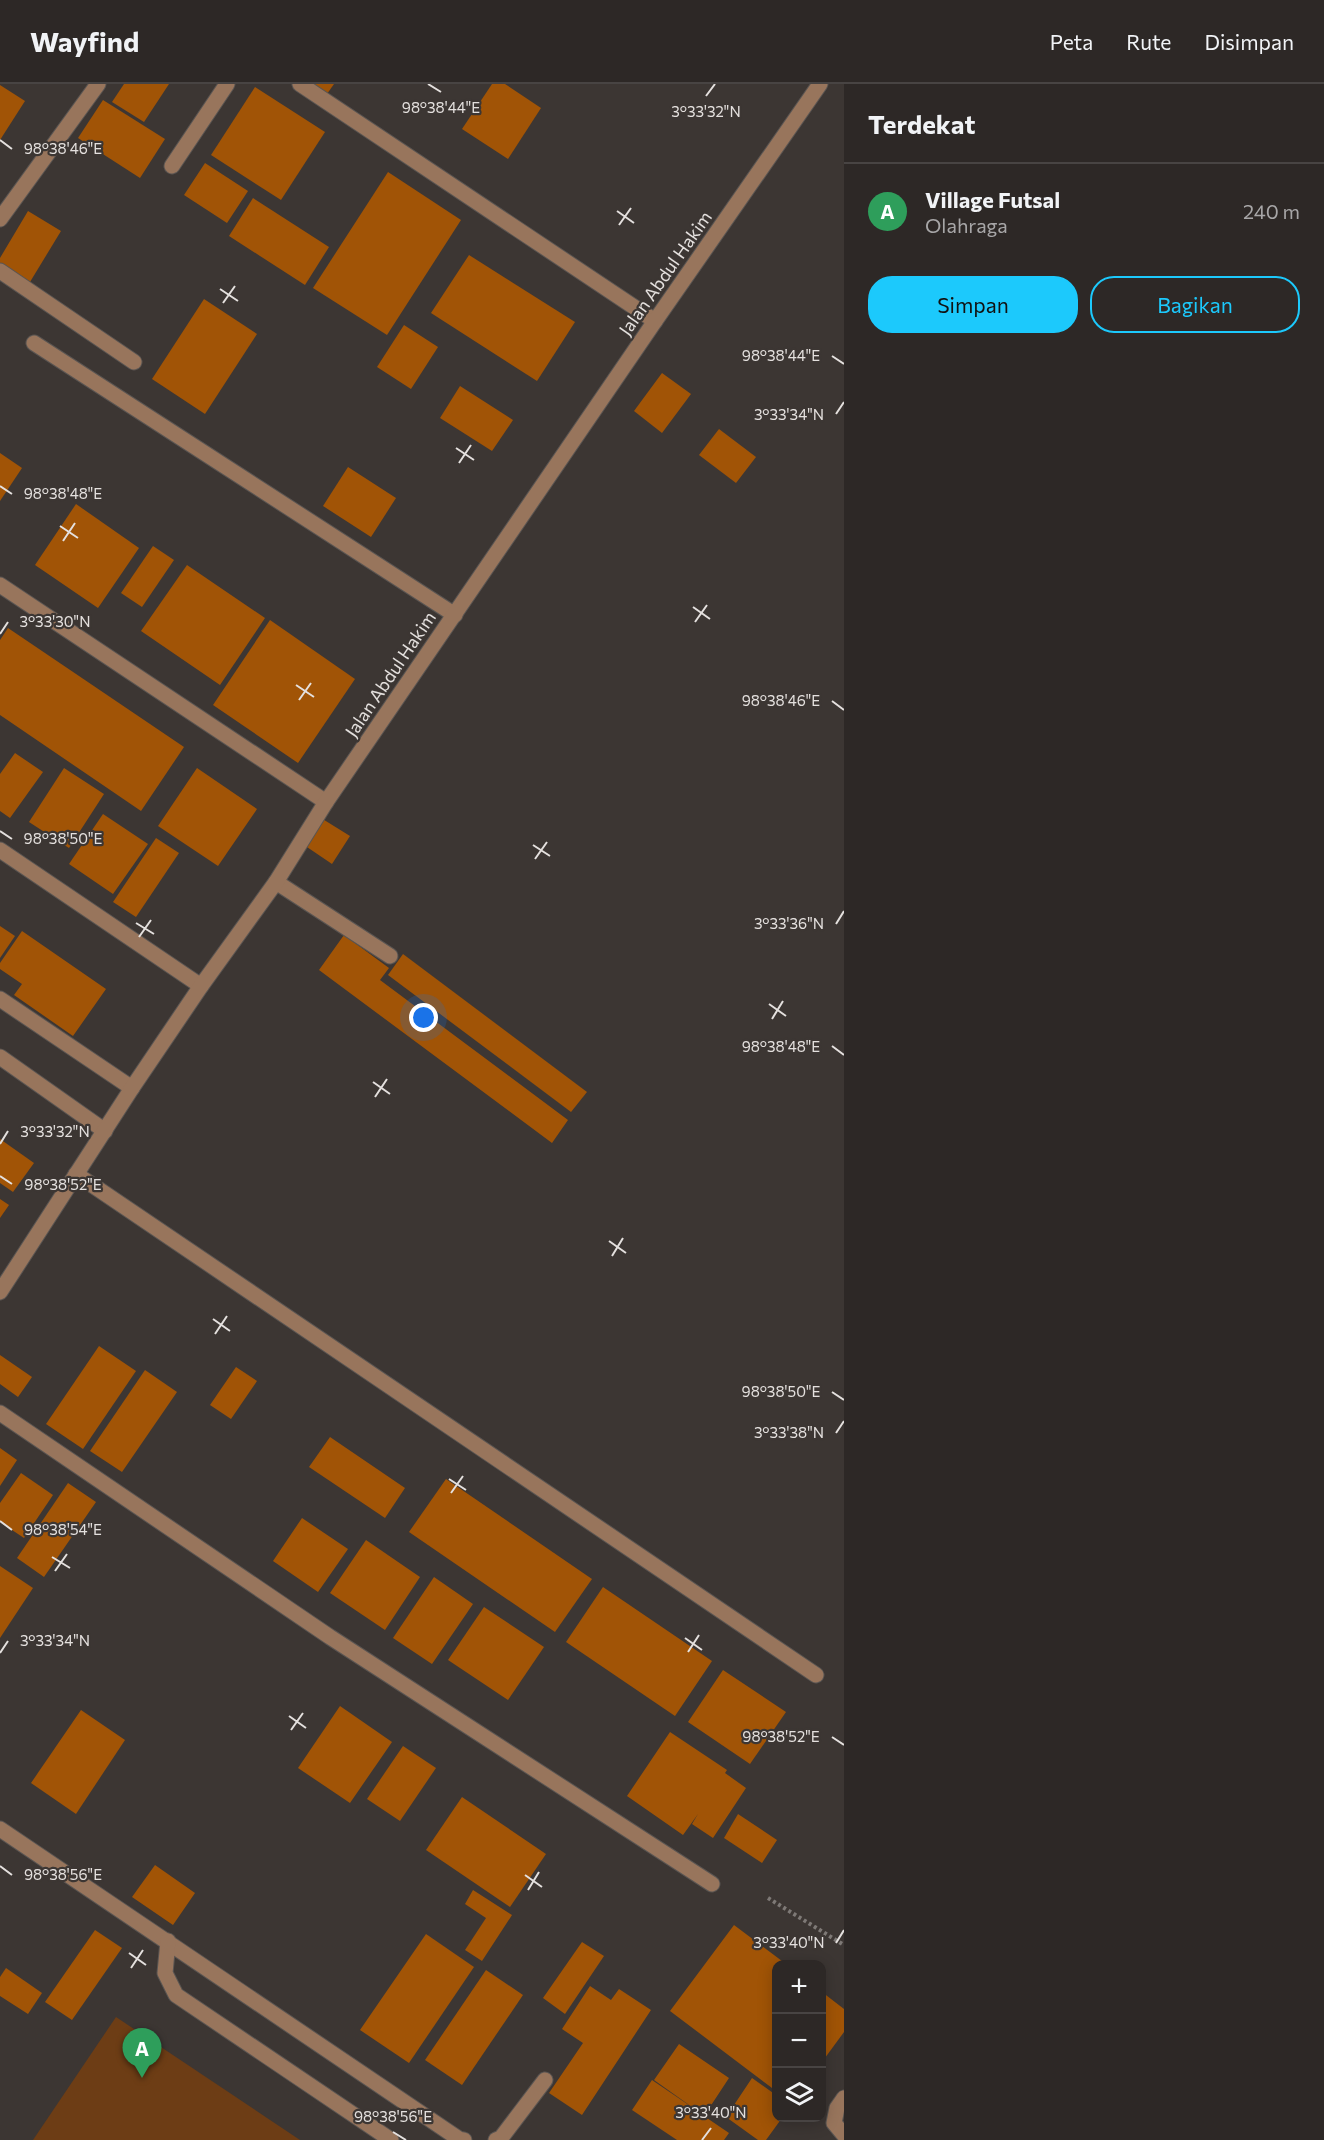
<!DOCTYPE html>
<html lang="id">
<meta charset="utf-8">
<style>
:root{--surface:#2d2826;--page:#35302e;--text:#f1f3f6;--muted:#a7a6a7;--line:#484443;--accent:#1cc9fc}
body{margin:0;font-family:Commissioner,sans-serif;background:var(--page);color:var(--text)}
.controls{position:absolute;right:18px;bottom:18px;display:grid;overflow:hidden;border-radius:12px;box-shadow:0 3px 15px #0003}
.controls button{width:54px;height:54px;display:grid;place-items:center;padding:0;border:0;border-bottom:2px solid var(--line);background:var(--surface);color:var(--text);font:30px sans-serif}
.you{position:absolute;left:424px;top:934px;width:21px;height:21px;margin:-15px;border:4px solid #fff;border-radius:50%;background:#1a73e8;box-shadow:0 0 0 9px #1a73e833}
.badge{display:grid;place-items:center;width:39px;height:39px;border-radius:50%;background:var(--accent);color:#fff;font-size:20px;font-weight:700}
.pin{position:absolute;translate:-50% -50px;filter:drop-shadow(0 2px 3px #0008)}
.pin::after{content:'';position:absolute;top:32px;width:21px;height:18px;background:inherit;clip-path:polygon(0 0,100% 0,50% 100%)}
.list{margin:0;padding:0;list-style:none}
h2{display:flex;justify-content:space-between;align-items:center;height:78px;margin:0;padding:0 24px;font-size:26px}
h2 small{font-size:20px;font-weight:400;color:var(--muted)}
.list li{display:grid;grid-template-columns:39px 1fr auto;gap:18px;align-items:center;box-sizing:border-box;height:96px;padding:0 24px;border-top:2px solid var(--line)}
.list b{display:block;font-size:22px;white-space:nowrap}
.list p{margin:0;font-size:20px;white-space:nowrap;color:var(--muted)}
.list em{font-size:20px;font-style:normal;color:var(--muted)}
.actions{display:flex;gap:12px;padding:18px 24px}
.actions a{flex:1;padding:14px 0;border:2px solid var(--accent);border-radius:24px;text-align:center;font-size:21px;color:var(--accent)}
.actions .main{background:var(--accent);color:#111}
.icon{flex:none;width:33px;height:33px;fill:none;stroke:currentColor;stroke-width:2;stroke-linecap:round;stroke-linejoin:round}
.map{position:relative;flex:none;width:844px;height:2056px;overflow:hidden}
header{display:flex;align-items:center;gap:36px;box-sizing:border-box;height:84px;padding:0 30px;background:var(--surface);border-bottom:2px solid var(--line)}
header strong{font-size:28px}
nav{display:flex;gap:33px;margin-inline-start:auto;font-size:21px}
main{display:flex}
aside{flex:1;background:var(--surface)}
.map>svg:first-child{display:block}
.green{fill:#6d3d15}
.building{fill:#a15406}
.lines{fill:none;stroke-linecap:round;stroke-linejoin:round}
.minor-casing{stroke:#5a5552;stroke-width:17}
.path{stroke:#7e7976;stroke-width:4;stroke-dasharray:3 3;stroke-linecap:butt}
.minor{stroke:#98755c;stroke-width:15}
.ticks{fill:none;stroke:#e4e0de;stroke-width:2}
.labels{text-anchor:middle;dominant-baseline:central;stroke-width:4.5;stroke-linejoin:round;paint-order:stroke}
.street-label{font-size:18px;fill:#e4e0de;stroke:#3c3633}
.ticks-label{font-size:15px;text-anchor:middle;fill:#e4e0de;stroke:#3c3633;stroke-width:4.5;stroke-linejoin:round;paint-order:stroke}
</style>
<header>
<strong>Wayfind</strong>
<nav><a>Peta</a><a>Rute</a><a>Disimpan</a></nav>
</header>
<main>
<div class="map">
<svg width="844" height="2056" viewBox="0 0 844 2056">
<rect width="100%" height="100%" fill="#3c3633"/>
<!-- green -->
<polygon class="green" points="116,1933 300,2056 33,2056"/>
<!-- building -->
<g class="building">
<polygon points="124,0 169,0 144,38 112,18"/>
<polygon points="313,0 334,0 327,10"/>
<polygon points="492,0 505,0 541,24 508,75 462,45"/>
<polygon points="0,1 25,17 0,56"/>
<polygon points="255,3 325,48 281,116 211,71"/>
<polygon points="103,16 165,55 140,94 78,54"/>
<polygon points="205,79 248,107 227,139 184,111"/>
<polygon points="388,88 461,136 387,251 313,204"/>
<polygon points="253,114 329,163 305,201 229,152"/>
<polygon points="28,127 61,147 30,198 0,180 0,174"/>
<polygon points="469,171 575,238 537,297 431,229"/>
<polygon points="204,215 257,250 205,330 152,295"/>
<polygon points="404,241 438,263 411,305 377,283"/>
<polygon points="662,289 691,310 662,349 634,327"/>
<polygon points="460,302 513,336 492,367 440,334"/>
<polygon points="719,345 756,373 736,399 699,371"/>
<polygon points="0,369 22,384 0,417"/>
<polygon points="348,383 396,414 371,453 323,422"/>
<polygon points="76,420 139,464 98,524 35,481"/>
<polygon points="153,462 174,476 142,523 121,509"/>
<polygon points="187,481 265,534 220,601 141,547"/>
<polygon points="270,536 355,595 298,679 213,621"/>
<polygon points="8,544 184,663 141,727 0,631 0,556"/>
<polygon points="15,669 43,688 10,734 0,727 0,690"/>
<polygon points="64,684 104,710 69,764 29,738"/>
<polygon points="197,684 257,725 218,782 158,742"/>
<polygon points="103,730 148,760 113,810 69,780"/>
<polygon points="321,734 350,752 332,780 304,761"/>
<polygon points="156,754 179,769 136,833 113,818"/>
<polygon points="0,842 15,852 0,874"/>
<polygon points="22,847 106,905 73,952 14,911 22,900 0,885 0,879"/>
<polygon points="344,851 389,884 380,896 568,1036 552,1059 319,886"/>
<polygon points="403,870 587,1008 571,1028 388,891"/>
<polygon points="0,1055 34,1079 13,1108 0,1099"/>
<polygon points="0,1115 9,1121 0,1134"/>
<polygon points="99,1262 136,1287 83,1365 46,1340"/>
<polygon points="0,1271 32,1293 18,1313 0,1300"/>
<polygon points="236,1283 257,1297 231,1335 210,1321"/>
<polygon points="145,1286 177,1308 122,1388 90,1367"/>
<polygon points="330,1353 405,1404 385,1434 309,1383"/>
<polygon points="0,1364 17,1376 0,1402"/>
<polygon points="21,1389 53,1411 24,1454 0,1438 0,1419"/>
<polygon points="446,1395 592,1495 555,1548 409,1448"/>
<polygon points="68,1399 96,1418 44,1493 17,1474"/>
<polygon points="302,1434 348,1465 318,1508 273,1477"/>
<polygon points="366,1456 420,1493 385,1546 330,1509"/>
<polygon points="0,1482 33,1504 0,1554"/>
<polygon points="434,1493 473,1520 432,1580 393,1554"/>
<polygon points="603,1503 712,1577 675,1632 566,1558"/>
<polygon points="484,1523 544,1563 508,1616 448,1576"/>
<polygon points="723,1586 786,1628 750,1680 688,1638"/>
<polygon points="340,1622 392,1658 350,1719 298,1684"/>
<polygon points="81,1626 125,1656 76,1730 31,1699"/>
<polygon points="670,1648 727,1686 725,1689 746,1704 713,1754 692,1740 698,1730 683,1751 627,1712"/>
<polygon points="403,1662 436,1684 400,1737 367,1715"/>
<polygon points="462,1713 546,1770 510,1823 426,1766"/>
<polygon points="738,1730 777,1756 762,1779 724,1754"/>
<polygon points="155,1781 195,1809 173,1841 132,1813"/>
<polygon points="473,1806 512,1831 482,1877 465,1866 486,1834 465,1820"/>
<polygon points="734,1841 786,1880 776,1880 776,2007 670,1927"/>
<polygon points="95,1846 122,1864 72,1936 45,1918"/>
<polygon points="426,1850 474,1883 409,1979 360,1946"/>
<polygon points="582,1858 604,1872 565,1930 543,1914"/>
<polygon points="6,1884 42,1909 28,1930 0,1912 0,1893"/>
<polygon points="486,1886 523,1911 462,2001 425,1976"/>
<polygon points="590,1902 611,1916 619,1905 651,1926 582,2031 549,2009 583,1959 562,1945"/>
<polygon points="822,1908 844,1925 844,1948 822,1978"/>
<polygon points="679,1960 729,1994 704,2032 729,2049 724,2056 677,2056 632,2026 652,1996 699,2028 654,1996"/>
<polygon points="752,1994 776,2011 776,2034 782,2034 766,2056 758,2056 726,2033"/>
</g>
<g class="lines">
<!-- minor casing -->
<g class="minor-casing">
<g id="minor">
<polyline points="300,0 655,237"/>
<polyline points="172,82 227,0"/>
<polyline points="0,135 98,0"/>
<polyline points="0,187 134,278"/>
<polyline points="34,259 455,531"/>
<polyline points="0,501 326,718"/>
<polyline points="0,766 201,902"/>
<polyline points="276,798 390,872"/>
<polyline points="0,915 132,1004"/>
<polyline points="0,973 105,1047"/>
<polyline points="76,1090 816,1591"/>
<polyline points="0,1208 132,1004 201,902 276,798 326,718 655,237 820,0"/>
<polyline points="0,1329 330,1553 712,1800"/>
<polyline points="0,1745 459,2055 464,2056"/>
<polyline points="168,1857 165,1889 176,1911 391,2056"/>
<polyline points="844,2014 837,2024 834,2039 844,2051"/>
<polyline points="496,2056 501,2054 545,1996"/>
</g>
</g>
<!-- path -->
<polyline class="path" points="768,1814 844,1861"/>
<!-- minor -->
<use href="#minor" class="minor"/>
</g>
<!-- ticks -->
<path class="ticks" d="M428,0l13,8M706,12l9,-12M0,56l12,9M617,127l17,12M619,141l12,-17M220,205l18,12M223,219l12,-17M832,272l12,8M836,330l8,-12M456,364l18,12M459,379l12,-18M0,402l12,8M60,442l18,12M63,457l12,-18M693,523l17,12M695,538l12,-17M0,550l8,-12M296,601l18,12M299,616l12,-17M832,617l12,9M0,747l12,8M533,761l17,11M535,775l12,-17M136,839l18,11M836,840l8,-13M139,853l12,-17M769,920l17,12M772,935l11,-18M832,962l12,9M373,998l17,12M375,1013l12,-18M0,1060l8,-13M0,1092l12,8M609,1157l17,12M612,1172l11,-18M213,1235l17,12M215,1250l12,-18M832,1308l12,8M836,1349l8,-12M449,1395l17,11M451,1409l12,-17M0,1437l12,9M52,1473l18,11M55,1487l12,-17M685,1554l17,12M688,1568l11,-17M0,1569l8,-12M289,1632l17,12M291,1646l12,-17M832,1653l12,8M0,1782l12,9M525,1791l17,12M528,1806l11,-18M836,1859l8,-13M129,1869l17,12M131,1884l12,-18M393,2048l13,8M702,2056l9,-12"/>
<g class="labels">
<!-- street labels -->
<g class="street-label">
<text transform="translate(665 189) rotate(-55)">Jalan Abdul Hakim</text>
<text transform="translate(390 590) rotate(-56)">Jalan Abdul Hakim</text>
</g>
</g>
<g class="ticks-label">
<text x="441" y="29">98°38'44"E</text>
<text x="706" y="33">3°33'32"N</text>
<text x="63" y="70">98°38'46"E</text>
<text x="781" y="277">98°38'44"E</text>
<text x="789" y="336">3°33'34"N</text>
<text x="63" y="415">98°38'48"E</text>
<text x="55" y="543">3°33'30"N</text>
<text x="781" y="622">98°38'46"E</text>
<text x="63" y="760">98°38'50"E</text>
<text x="789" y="845">3°33'36"N</text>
<text x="781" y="968">98°38'48"E</text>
<text x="55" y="1053">3°33'32"N</text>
<text x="63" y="1106">98°38'52"E</text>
<text x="781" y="1313">98°38'50"E</text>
<text x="789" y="1354">3°33'38"N</text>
<text x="63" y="1451">98°38'54"E</text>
<text x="55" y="1562">3°33'34"N</text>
<text x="781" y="1658">98°38'52"E</text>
<text x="63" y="1796">98°38'56"E</text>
<text x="789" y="1864">3°33'40"N</text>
<text x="711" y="2034">3°33'40"N</text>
<text x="393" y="2038">98°38'56"E</text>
</g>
</svg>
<div class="controls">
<button>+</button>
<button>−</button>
<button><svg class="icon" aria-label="layers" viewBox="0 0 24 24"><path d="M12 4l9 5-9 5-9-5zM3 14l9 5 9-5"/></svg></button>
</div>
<div class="you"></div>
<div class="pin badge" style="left:142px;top:1994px;background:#2e9e5b">A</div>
</div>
<aside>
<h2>Terdekat<small></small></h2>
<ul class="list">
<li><span class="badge" style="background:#2e9e5b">A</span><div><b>Village Futsal</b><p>Olahraga</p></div><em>240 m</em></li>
</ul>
<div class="actions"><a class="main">Simpan</a><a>Bagikan</a></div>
</aside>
</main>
